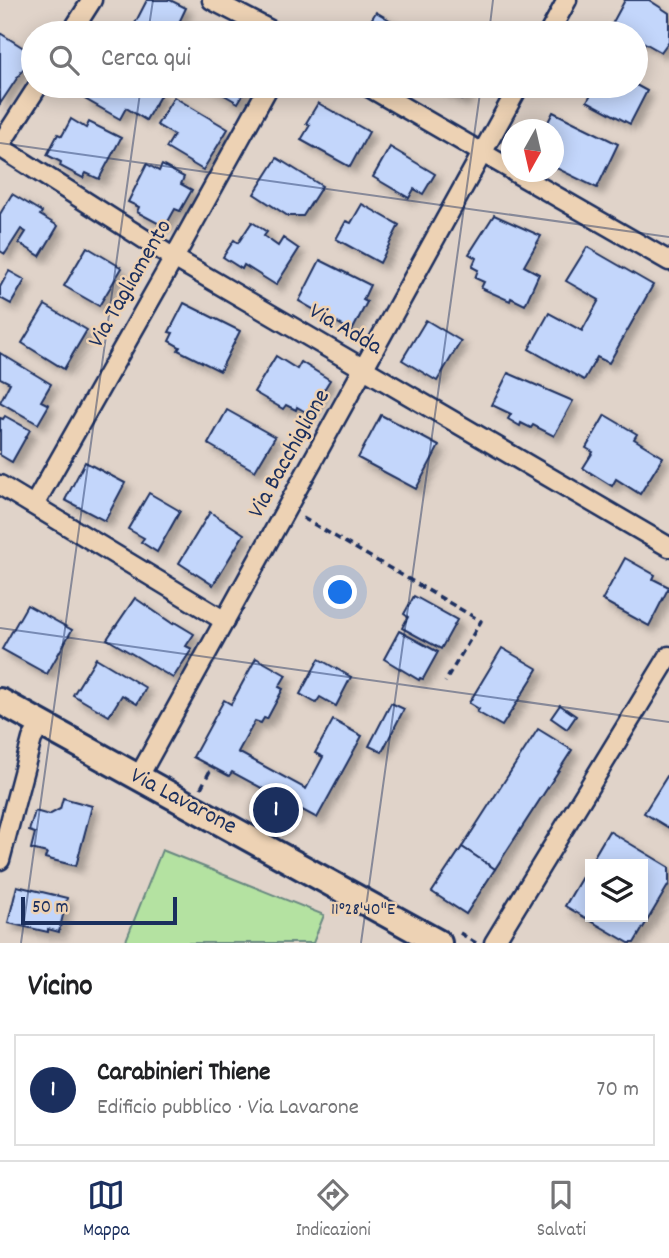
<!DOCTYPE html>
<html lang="it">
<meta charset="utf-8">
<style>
:root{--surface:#fff;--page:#f2f2f2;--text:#202124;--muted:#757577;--line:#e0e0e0;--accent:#1b2f5e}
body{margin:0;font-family:Dekko,sans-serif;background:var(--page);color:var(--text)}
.controls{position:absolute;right:21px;bottom:21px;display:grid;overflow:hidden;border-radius:0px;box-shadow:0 4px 18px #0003}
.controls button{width:63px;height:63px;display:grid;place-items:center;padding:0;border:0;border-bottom:2px solid var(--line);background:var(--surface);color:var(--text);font:35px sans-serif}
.compass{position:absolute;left:501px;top:119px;width:63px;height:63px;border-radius:50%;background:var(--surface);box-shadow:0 4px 18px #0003;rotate:188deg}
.scale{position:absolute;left:21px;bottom:18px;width:156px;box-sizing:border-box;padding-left:7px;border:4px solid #1b2f5e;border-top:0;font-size:19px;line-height:24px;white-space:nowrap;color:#1b2f5e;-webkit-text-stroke:5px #edd2b4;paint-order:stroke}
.you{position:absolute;left:341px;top:593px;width:24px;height:24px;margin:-18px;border:5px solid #fff;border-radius:50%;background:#1a73e8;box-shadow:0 0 0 10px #1a73e833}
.badge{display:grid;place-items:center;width:46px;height:46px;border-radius:50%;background:var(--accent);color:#fff;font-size:23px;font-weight:700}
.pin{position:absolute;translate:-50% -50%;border:4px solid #fff;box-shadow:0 2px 7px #0006}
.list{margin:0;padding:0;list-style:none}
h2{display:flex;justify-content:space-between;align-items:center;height:91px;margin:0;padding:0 28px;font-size:30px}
h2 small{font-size:23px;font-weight:400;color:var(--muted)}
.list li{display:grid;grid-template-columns:46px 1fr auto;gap:21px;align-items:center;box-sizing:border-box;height:112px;margin:0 14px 14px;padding:0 14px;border:2px solid var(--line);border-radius:0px}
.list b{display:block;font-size:26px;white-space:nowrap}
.list p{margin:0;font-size:23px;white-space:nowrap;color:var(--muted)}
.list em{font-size:23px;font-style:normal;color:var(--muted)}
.icon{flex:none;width:38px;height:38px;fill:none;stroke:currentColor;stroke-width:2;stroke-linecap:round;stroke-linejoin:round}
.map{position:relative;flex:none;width:669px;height:943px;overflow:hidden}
.search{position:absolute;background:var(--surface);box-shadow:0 4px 18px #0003;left:21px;right:21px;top:21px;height:77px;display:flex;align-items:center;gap:18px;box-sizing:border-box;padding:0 24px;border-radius:38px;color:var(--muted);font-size:26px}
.sheet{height:217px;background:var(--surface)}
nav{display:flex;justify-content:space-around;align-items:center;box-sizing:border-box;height:98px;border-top:2px solid var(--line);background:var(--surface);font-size:19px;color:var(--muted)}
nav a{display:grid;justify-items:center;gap:4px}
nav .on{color:var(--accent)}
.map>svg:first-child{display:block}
.green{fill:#b4e2a1;stroke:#688880;stroke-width:2}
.building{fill:#c3d6fb;stroke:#1b2f5e;stroke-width:2;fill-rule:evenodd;filter:url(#shadow)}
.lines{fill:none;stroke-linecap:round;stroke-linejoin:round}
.minor-casing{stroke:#1b2f5e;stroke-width:23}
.secondary-casing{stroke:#1b2f5e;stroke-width:30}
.path{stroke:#1b2f5e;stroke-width:3.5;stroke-dasharray:7 5;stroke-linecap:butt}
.minor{stroke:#edd2b4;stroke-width:18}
.secondary{stroke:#edd2b4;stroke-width:24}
.ticks{fill:none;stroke:#1b2f5e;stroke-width:2;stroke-opacity:0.45}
.labels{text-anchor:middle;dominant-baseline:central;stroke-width:5;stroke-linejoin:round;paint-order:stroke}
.street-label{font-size:24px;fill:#1b2f5e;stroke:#edd2b4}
.ticks-label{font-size:18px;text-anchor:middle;fill:#1b2f5e;stroke:#edd2b4;stroke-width:5;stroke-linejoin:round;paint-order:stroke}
</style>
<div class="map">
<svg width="669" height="943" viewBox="0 0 669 943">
<defs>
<filter id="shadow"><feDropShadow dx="6" dy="6" stdDeviation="3.5" flood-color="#0004"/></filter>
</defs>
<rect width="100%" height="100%" fill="#e0d3c9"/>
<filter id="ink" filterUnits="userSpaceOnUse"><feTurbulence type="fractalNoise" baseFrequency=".0143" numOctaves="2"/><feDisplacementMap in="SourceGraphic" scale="14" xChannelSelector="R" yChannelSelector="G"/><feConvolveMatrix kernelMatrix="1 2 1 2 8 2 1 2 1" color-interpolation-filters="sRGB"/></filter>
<g filter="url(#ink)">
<!-- green -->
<polygon class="green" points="162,850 324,915 313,943 125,943"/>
<!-- building -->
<g class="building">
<polygon points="147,0 170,0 186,8 174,33 130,33"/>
<polygon points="625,0 649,0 669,13 669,41 661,52 636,38 636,33 628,33 612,24"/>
<polygon points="376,12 412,33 363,33"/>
<polygon points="0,33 33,54 0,104"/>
<polygon points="636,85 647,91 630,124 587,101 596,86"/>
<polygon points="92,86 148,86 161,94 146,120 126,108 120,119 85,99"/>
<polygon points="209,86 248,86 238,103"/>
<polygon points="437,86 470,86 462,100"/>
<polygon points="174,97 228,129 203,170 166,148 174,135 157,125"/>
<polygon points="318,103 369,132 350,167 301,140 310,125 306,123"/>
<polygon points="553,112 618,144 597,188 554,167 554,130 544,130"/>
<polygon points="71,119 86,128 89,122 121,138 99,179 86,173 83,178 60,166 61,162 47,155 58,134 62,136"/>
<polygon points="390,147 435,174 423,194 414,189 409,198 373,177"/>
<polygon points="277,158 322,186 303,216 288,216 254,194"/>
<polygon points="147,164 159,171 162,165 184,177 181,184 192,190 180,211 175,209 165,227 137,212 139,207 128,202"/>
<polygon points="12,194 42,212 40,215 58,226 40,256 19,243 26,232 21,229 5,254 0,251 0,214"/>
<polygon points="362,204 399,225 380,263 336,239 346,221 351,223"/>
<polygon points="494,215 541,236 524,266 539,274 525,305 511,298 510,301 481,288 484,282 475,278 478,270 472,267 476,258 469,254"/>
<polygon points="252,222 267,232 264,236 278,246 283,238 299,249 276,285 244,265 242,269 223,257 234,240 238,243"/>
<polygon points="87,247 122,268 99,306 64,286"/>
<polygon points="587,247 653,285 609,363 597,357 584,380 529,349 549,313 582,331 599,300 566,281"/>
<polygon points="320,260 370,285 363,300 367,302 352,331 299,301"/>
<polygon points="9,271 25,280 11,304 0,298 0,287"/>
<polygon points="184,303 240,331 220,371 178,350 180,347 169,341 173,333 169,332"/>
<polygon points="45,305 87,330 64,369 22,343"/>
<polygon points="426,320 461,341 437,381 402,360"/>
<polygon points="0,353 51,384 41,401 49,405 38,424 0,402 10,383 0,378"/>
<polygon points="276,356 297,369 301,362 330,380 309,414 297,407 296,410 286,405 283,409 254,392"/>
<polygon points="508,373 573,401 554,436 533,425 531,428 521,423 520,426 508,419 511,414 492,405"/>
<polygon points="227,410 275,437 255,471 208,444"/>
<polygon points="381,415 439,446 416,489 358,458"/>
<polygon points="605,415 637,434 634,439 663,457 640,494 616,479 612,486 583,468 593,452 586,448"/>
<polygon points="5,416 30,430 12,462 0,455 0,418 3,419"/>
<polygon points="85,462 125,483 105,521 65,500"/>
<polygon points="149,493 180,511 157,552 141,542 144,538 128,529"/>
<polygon points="210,512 244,534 213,585 179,563"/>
<polygon points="625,558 655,575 653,579 669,587 649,626 602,600"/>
<polygon points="414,596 457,620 441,649 402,628 408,617 404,614"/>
<polygon points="135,598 173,624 174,622 194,634 186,646 192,649 173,678 107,639"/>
<polygon points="27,605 72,630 47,674 2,649"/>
<polygon points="399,631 438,652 423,679 420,678 419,680 384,659"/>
<polygon points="502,648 538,669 502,726 477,712 479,709 469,703"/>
<polygon points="96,658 146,688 137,704 122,695 109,716 73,695"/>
<polygon points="256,658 286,675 279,687 283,689 267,719 264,718 261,723 255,721 238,752 306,789 323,757 315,753 333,720 362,736 317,818 232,772 229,776 193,757 224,700 231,704"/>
<polygon points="319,659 351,677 336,706 320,697 316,703 300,694"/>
<polygon points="391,703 404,709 382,752 369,746"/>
<polygon points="560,705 576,716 567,729 551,718"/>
<polygon points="538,729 572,750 495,869 462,847"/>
<polygon points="669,773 669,828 644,813"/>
<polygon points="63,798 92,806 76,866 45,858 47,853 31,849 35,833 29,831 35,811 49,815 60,809"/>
<path d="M609,831l60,36v17l-35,59h-5l-64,-37zM590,864h53v53h-53z"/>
<polygon points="462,847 495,869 466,914 432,892"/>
<polygon points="17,886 67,898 59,932 48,929 48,932 8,923"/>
</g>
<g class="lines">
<!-- minor casing -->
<g class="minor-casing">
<g id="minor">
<polyline points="212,0 276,33"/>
<polyline points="71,33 92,0"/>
<polyline points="549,33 567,0"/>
<polyline points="367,86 512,170"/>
<polyline points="0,145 38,86"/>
<polyline points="0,147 174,258 669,547"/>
<polyline points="514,172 669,261"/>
<polyline points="0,485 225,621"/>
<polyline points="34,505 174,258 269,86"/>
<polyline points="138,778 519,86"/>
<polyline points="0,860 32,739 41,724"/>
<polyline points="494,943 669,656"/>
</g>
</g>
<!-- secondary casing -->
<g class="secondary-casing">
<polyline id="secondary" points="0,701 439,943"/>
</g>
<!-- path -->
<g class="path">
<polyline points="303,518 481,621 445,682"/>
<polyline points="201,788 212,767"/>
<polyline points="460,933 476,943"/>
</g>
<!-- minor -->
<use href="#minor" class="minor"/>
<!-- secondary -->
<use href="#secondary" class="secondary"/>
</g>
</g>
<!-- ticks -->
<path class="ticks" d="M148,33l5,-33M489,33l4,-33M0,143l669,94M0,628l669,94M21,943l120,-857M361,943l120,-857"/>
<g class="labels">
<!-- street labels -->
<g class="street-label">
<text transform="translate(131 284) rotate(-60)">Via Tagliamento</text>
<text transform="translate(345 330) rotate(30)">Via Adda</text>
<text transform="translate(290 454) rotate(-61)">Via Bacchiglione</text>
<text transform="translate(183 802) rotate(28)">Via Lavarone</text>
</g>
</g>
<g class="ticks-label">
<text x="363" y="914">11°28'40"E</text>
</g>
</svg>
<div class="controls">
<button><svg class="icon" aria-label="layers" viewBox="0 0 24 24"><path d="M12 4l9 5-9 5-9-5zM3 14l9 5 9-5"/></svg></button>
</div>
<svg class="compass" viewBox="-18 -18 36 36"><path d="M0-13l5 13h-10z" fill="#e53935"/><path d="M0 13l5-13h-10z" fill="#757577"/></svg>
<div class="scale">50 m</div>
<div class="you"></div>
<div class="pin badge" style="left:276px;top:810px">1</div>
<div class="search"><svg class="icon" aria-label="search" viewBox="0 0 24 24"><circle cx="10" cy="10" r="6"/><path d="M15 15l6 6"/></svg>Cerca qui</div>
</div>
<section class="sheet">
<h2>Vicino<small></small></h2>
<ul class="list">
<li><span class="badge">1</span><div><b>Carabinieri Thiene</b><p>Edificio pubblico · Via Lavarone</p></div><em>70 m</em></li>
</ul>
</section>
<nav>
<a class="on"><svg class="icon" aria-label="map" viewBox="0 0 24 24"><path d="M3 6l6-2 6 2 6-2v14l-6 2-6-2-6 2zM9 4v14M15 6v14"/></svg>Mappa</a>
<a><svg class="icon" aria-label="directions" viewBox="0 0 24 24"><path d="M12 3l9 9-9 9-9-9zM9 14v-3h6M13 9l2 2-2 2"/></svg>Indicazioni</a>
<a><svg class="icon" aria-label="saved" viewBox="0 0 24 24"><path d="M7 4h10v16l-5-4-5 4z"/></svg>Salvati</a>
</nav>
